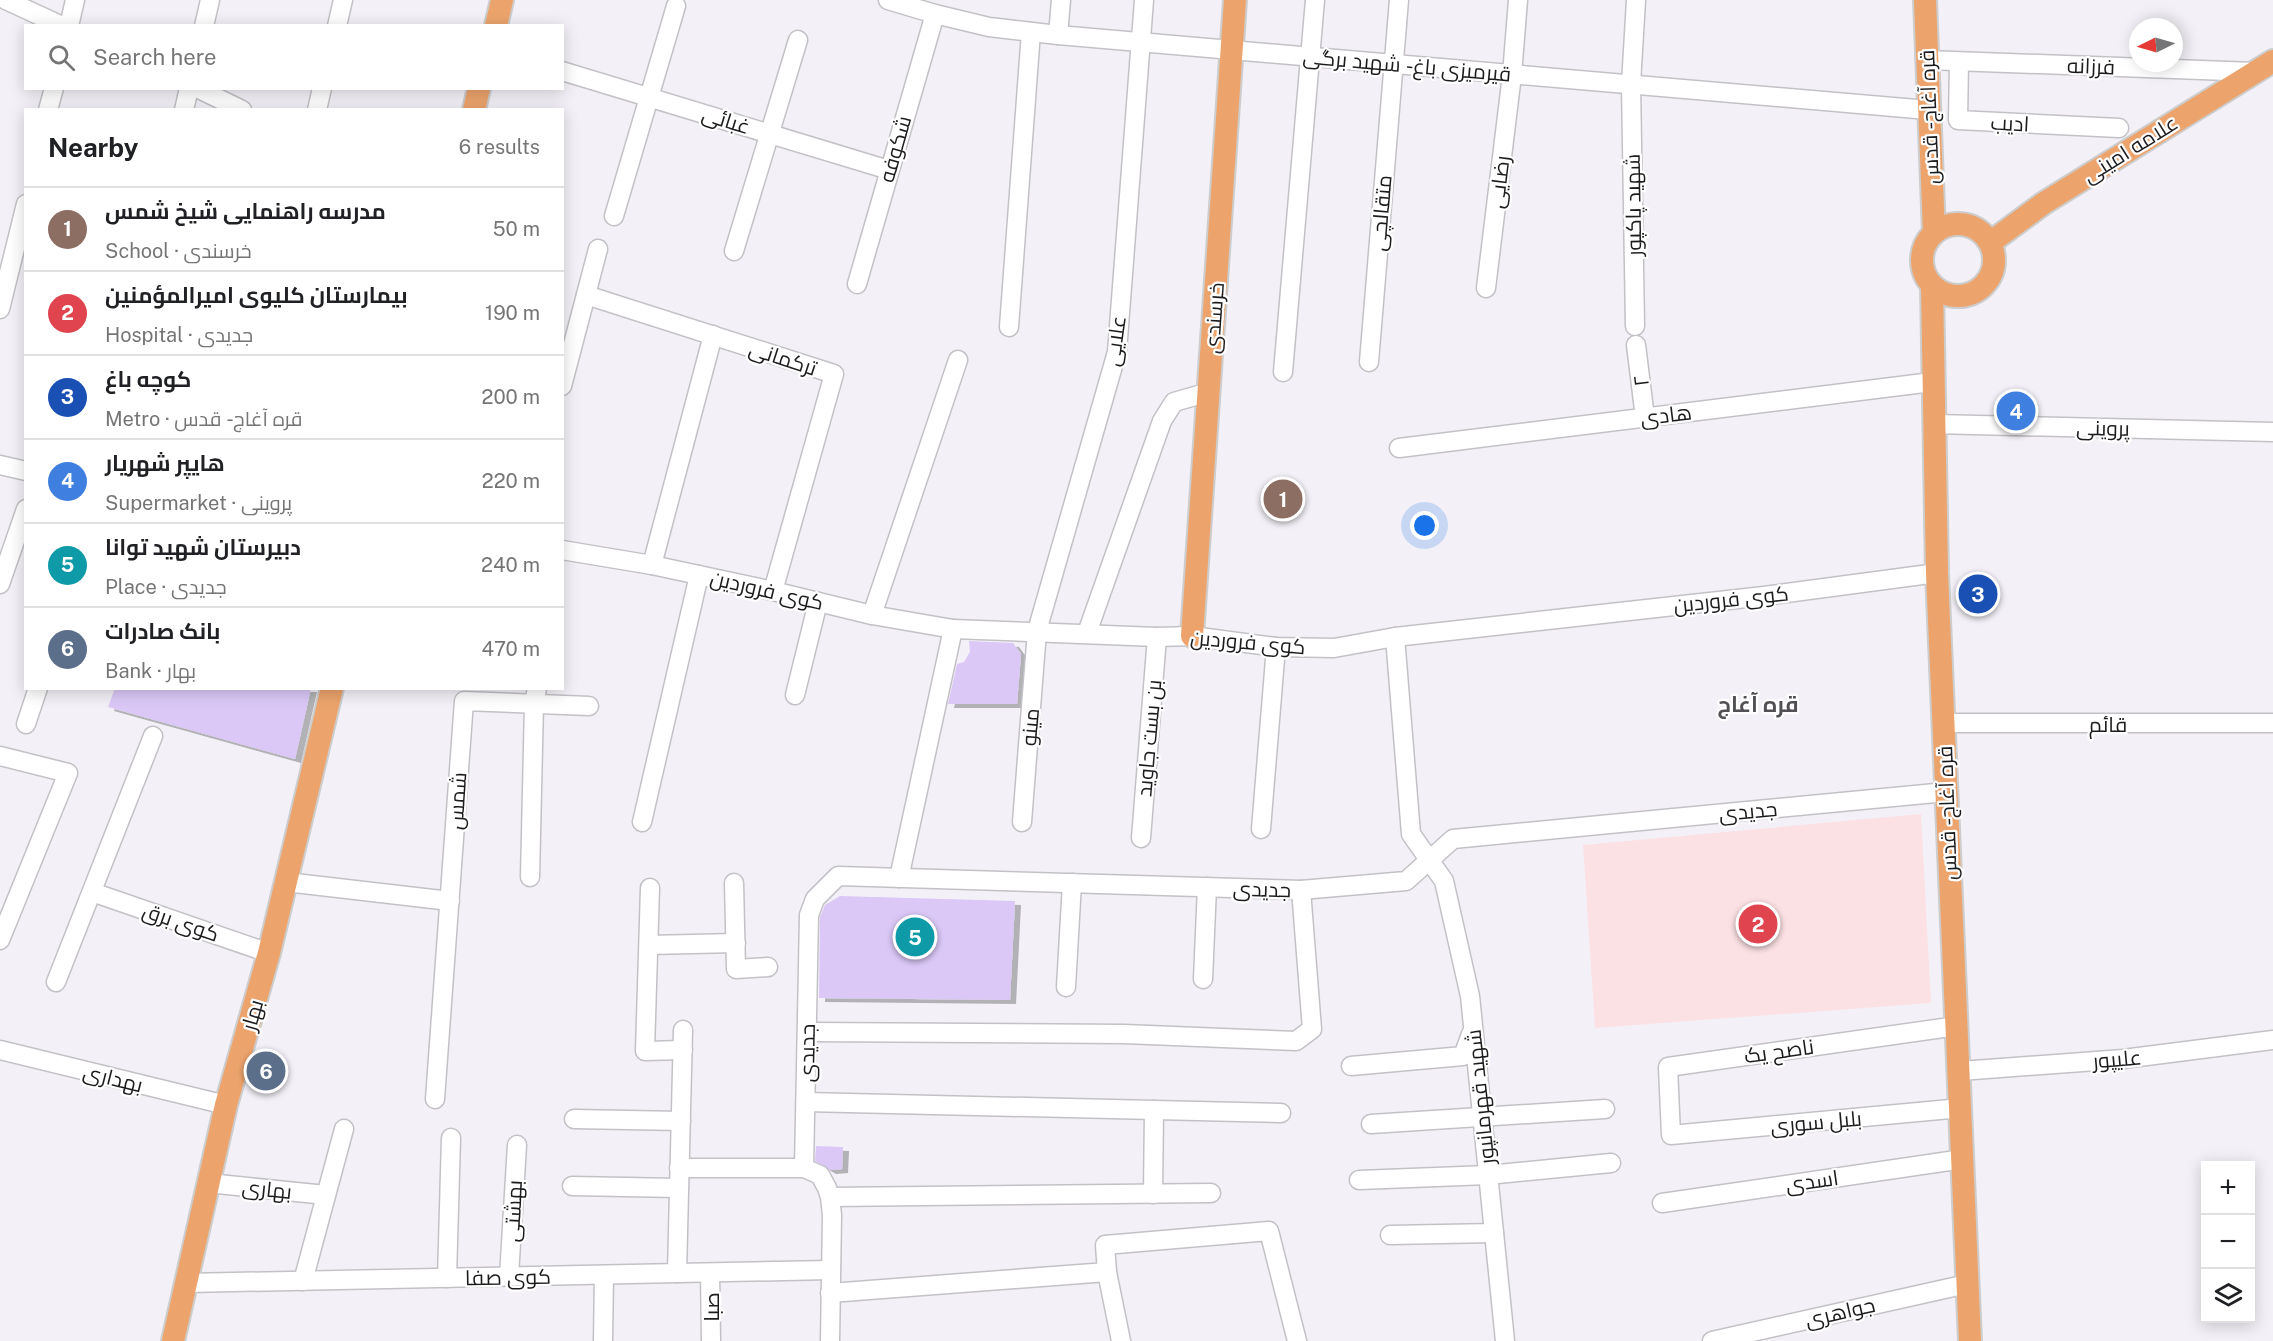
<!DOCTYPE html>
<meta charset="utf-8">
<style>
:root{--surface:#fff;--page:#f2f2f2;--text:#202124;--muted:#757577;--line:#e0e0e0;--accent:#7c3aed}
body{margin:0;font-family:"Public Sans",Cairo,sans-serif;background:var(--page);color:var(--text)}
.controls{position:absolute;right:18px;bottom:18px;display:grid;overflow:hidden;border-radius:0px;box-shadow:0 3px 15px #0003}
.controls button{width:54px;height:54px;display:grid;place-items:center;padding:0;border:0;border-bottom:2px solid var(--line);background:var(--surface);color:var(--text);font:30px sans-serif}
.compass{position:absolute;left:2129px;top:18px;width:54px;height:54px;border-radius:50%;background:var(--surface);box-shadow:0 3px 15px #0003;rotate:265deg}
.you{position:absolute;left:1425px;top:526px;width:21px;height:21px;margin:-15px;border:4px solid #fff;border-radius:50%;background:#1a73e8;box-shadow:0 0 0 9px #1a73e833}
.badge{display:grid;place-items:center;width:39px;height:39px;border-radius:50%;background:var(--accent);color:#fff;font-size:20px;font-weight:700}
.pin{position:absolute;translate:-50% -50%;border:3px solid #fff;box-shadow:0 2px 6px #0006}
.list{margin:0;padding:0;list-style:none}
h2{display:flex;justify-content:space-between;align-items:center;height:78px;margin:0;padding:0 24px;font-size:26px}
h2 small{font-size:20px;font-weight:400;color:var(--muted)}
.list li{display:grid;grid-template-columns:39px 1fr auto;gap:18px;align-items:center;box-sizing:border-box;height:84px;padding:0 24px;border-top:2px solid var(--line)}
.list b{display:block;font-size:22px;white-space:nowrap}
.list p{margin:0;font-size:20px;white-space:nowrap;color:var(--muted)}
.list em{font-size:20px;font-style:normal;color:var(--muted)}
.icon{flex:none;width:33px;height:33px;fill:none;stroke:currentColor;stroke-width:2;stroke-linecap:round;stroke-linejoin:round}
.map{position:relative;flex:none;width:2273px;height:1341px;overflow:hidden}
.search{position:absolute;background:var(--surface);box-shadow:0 3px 15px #0003;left:24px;top:24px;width:540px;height:66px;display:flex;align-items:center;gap:15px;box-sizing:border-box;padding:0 21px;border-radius:0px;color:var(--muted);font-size:22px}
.panel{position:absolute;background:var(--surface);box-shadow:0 3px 15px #0003;left:24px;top:108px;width:540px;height:582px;border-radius:0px}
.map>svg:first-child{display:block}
.medical{fill:#fce1e4}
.building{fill:#dbc8f7;filter:url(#shadow)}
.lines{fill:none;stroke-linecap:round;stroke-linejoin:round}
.minor-casing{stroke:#c3c1c6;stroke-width:21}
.major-casing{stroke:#cdcdcd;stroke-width:26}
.minor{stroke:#fff;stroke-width:18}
.major{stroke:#eca46c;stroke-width:22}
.labels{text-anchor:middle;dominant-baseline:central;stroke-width:4.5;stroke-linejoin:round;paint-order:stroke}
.street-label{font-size:21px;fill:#1c1b1d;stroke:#fff}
.neighbourhood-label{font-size:22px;font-weight:bold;fill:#525054;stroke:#fff}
</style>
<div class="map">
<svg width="2273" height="1341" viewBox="0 0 2273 1341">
<defs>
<filter id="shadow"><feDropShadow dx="6" dy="4" stdDeviation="0" flood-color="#0004"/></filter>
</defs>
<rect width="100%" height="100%" fill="#f3f1f7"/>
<!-- medical -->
<polygon class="medical" points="1921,814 1931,1003 1595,1028 1583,845"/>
<!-- building -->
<g class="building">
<polygon points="969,641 1013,643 1021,654 1017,704 948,704 957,664 964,662 970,652"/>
<polygon points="115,688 311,688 295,759 108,707"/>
<polygon points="840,896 1015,901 1010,1000 819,998 820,917 825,905"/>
<polygon points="816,1146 843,1147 842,1169 830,1170 815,1161"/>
</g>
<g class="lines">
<!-- minor casing -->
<g class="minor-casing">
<g id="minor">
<polyline points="6,0 62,26"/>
<polyline points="888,0 935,14 989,27 1058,35 1928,110"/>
<polyline points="69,26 75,0"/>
<polyline points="204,26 210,0"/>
<polyline points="337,26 343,0"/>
<polyline points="1058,35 1061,0"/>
<polyline points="1927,60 2255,72"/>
<polyline points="1959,62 1958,120 2119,128"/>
<polyline points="562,71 889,170"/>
<polyline points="197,88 242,110"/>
<polyline points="48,110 54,88"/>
<polyline points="184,110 189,88"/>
<polyline points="317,110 322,88"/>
<polyline points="614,216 676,6"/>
<polyline points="734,251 798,40"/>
<polyline points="857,284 935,14"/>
<polyline points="1486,288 1512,75 1518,0"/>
<polyline points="586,295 834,374 773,591"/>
<polyline points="0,309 26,204"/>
<polyline points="1635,326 1631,84 1636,0"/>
<polyline points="1009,327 1031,32"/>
<polyline points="1636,345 1645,418"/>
<polyline points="1369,362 1399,0"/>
<polyline points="1283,372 1315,0"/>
<polyline points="562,386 598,249"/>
<polyline points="1933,424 2273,432"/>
<polyline points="1399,448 1932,382"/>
<polyline points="0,465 26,471"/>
<polyline points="562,550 652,565 773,591 872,615 953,629 1157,637 1192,636 1276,647 1334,648 1395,637 1764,596 1937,573"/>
<polyline points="652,565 713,335"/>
<polyline points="0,584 26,509"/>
<polyline points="872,615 958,360"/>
<polyline points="1087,633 1162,421 1174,402 1209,392"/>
<polyline points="1395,637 1411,834 1444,881 1470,996 1505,1341"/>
<polyline points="795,695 818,602"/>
<polyline points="1944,723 2273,723"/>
<polyline points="26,724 38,688"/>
<polyline points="0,756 68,773 0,940"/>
<polyline points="642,822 699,575"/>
<polyline points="1022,822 1037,631 1117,352 1144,0"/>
<polyline points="1261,829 1276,647"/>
<polyline points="1141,838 1157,637"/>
<polyline points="530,877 534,704 537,688"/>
<polyline points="899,878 953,629"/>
<polyline points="286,882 450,901"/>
<polyline points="734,883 736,969 768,967"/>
<polyline points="650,888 645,1051 683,1050"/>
<polyline points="92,892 269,953"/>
<polyline points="649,945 736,943"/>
<polyline points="1203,979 1207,887"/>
<polyline points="56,982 153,736"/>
<polyline points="1066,987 1072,883"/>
<polyline points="1957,1026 1668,1067 1671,1135 1961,1108"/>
<polyline points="808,1032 1124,1034 1296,1041 1312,1029 1301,890"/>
<polyline points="0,1050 226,1105"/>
<polyline points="1351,1066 1463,1056 1471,1034"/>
<polyline points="1960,1071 2123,1059 2273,1040"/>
<polyline points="435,1099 464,701 589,706"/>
<polyline points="806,1102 1281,1113"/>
<polyline points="574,1119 681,1121"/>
<polyline points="1371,1124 1605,1109"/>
<polyline points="679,1168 804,1168 820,1175 827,1188 830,1197 832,1215 830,1341"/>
<polyline points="804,1168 809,915 815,899 838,876 1301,890 1406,881 1453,839 1946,792"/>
<polyline points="1359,1180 1488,1175 1611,1163"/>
<polyline points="208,1183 326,1195"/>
<polyline points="572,1186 679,1188"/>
<polyline points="1153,1194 1154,1110"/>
<polyline points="830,1197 1211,1193"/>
<polyline points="1662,1203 1963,1159"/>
<polyline points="1390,1235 1494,1233"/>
<polyline points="677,1273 683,1030"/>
<polyline points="710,1273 711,1341"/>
<polyline points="509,1276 517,1145"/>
<polyline points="447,1278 451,1138"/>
<polyline points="303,1281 344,1129"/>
<polyline points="187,1283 830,1270"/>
<polyline points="830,1293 1107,1272"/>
<polyline points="603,1341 604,1275"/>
<polyline points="1121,1341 1107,1272 1105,1245 1269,1231 1297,1341"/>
<polyline points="1712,1341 1967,1284"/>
</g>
</g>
<!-- major casing -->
<g class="major-casing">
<g id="major">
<polyline points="1925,0 1934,233"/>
<polyline points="496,26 502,0"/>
<polyline points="474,110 479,88"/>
<circle cx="1958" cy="260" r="36"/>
<polyline points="1991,242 2044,203 2273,61"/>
<polyline points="1932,286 1937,573 1970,1341"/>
<polyline points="1192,636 1235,0"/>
<polyline points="173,1341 226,1105 269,953 332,688"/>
</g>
</g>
<!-- minor -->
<use href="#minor" class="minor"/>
<!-- major -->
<use href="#major" class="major"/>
</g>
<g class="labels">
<!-- street labels -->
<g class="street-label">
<text transform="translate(1407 65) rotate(5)">قیرمیزی باغ - شهید برگی</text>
<text transform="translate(2091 66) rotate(2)">فرزانه</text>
<text transform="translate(1929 117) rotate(-92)">قره آغاج - قدس</text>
<text transform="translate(726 120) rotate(17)">غبائی</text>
<text transform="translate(2010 123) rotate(3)">ادیب</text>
<text transform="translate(895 149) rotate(-74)">شکوفه</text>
<text transform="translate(2130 149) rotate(-32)">علامه امینی</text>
<text transform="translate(1499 182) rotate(-83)">رضایی</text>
<text transform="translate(1633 205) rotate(-91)">شهید پاکپور</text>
<text transform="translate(1381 213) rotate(-85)">متقالچی</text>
<text transform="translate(1214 318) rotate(-86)">خرسندی</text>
<text transform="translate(1115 341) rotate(-82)">علایی</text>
<text transform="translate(783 358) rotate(18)">ترکمانی</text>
<text transform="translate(1641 381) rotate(-97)">۲</text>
<text transform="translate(1666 415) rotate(-7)">هادی</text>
<text transform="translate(2103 428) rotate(1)">پروینی</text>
<text transform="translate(767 590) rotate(13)">کوی فروردین</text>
<text transform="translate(1731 599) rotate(-6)">کوی فروردین</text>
<text transform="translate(1248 642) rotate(5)">کوی فروردین</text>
<text x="2108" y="724">قائم</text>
<text transform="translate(1030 727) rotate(-85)">مینو</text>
<text transform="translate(1149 738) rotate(-85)">بن بست جاوید</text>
<text transform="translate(457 801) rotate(-86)">شمس</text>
<text transform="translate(1748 811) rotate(-5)">جدیدی</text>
<text transform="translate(1947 813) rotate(-92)">قره آغاج - قدس</text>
<text transform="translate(1262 889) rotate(2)">جدیدی</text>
<text transform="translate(181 922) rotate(19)">کوی برق</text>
<text transform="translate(252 1015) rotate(-74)">بهار</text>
<text transform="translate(1779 1051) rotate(-8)">ناصح یک</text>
<text transform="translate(807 1053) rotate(-89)">جدیدی</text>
<text transform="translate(2117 1059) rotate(-5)">علیپور</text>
<text transform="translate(113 1078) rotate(14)">بهداری</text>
<text transform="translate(1480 1097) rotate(-96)">شهید قهرمانپور</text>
<text transform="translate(1816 1122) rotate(-5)">بلبل سوری</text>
<text transform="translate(1812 1181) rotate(-8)">اسدی</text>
<text transform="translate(267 1189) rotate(6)">بهاری</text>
<text transform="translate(513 1211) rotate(-87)">بهشتی</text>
<text transform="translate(508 1277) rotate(-1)">کوی صفا</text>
<text transform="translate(711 1307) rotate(-90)">صبا</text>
<text transform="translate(1840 1312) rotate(-13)">جواهری</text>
</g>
<!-- neighbourhood labels -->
<g class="neighbourhood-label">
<text x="1758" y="704">قره آغاج</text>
</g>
</g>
</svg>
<div class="controls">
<button>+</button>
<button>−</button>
<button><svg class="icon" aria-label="layers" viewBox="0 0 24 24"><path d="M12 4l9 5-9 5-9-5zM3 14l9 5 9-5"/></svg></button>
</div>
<svg class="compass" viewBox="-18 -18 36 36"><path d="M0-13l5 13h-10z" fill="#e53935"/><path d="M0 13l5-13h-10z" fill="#757577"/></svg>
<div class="you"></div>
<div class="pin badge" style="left:1283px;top:499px;background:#8d6e63">1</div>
<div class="pin badge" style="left:1758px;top:924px;background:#e0444e">2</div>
<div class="pin badge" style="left:1978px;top:594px;background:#1a4fb4">3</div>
<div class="pin badge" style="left:2016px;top:411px;background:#3f7fe0">4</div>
<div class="pin badge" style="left:915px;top:937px;background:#0f9aa8">5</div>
<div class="pin badge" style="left:266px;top:1071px;background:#5c6f8a">6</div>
<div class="search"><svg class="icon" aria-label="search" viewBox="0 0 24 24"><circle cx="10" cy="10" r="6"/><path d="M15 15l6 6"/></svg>Search here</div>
<section class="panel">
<h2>Nearby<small>6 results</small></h2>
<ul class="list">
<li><span class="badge" style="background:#8d6e63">1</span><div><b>مدرسه راهنمایی شیخ شمس</b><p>School · خرسندی</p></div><em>50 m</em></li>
<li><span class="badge" style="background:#e0444e">2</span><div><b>بیمارستان کلیوی امیرالمؤمنین</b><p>Hospital · جدیدی</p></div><em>190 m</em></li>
<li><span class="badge" style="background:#1a4fb4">3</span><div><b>کوچه باغ</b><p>Metro · قره آغاج - قدس</p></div><em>200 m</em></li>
<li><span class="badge" style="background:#3f7fe0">4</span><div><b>هایپر شهریار</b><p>Supermarket · پروینی</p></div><em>220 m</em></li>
<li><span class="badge" style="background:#0f9aa8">5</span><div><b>دبیرستان شهید توانا</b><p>Place · جدیدی</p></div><em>240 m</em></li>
<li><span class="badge" style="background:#5c6f8a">6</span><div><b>بانک صادرات</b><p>Bank · بهار</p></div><em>470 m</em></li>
</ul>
</section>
</div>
